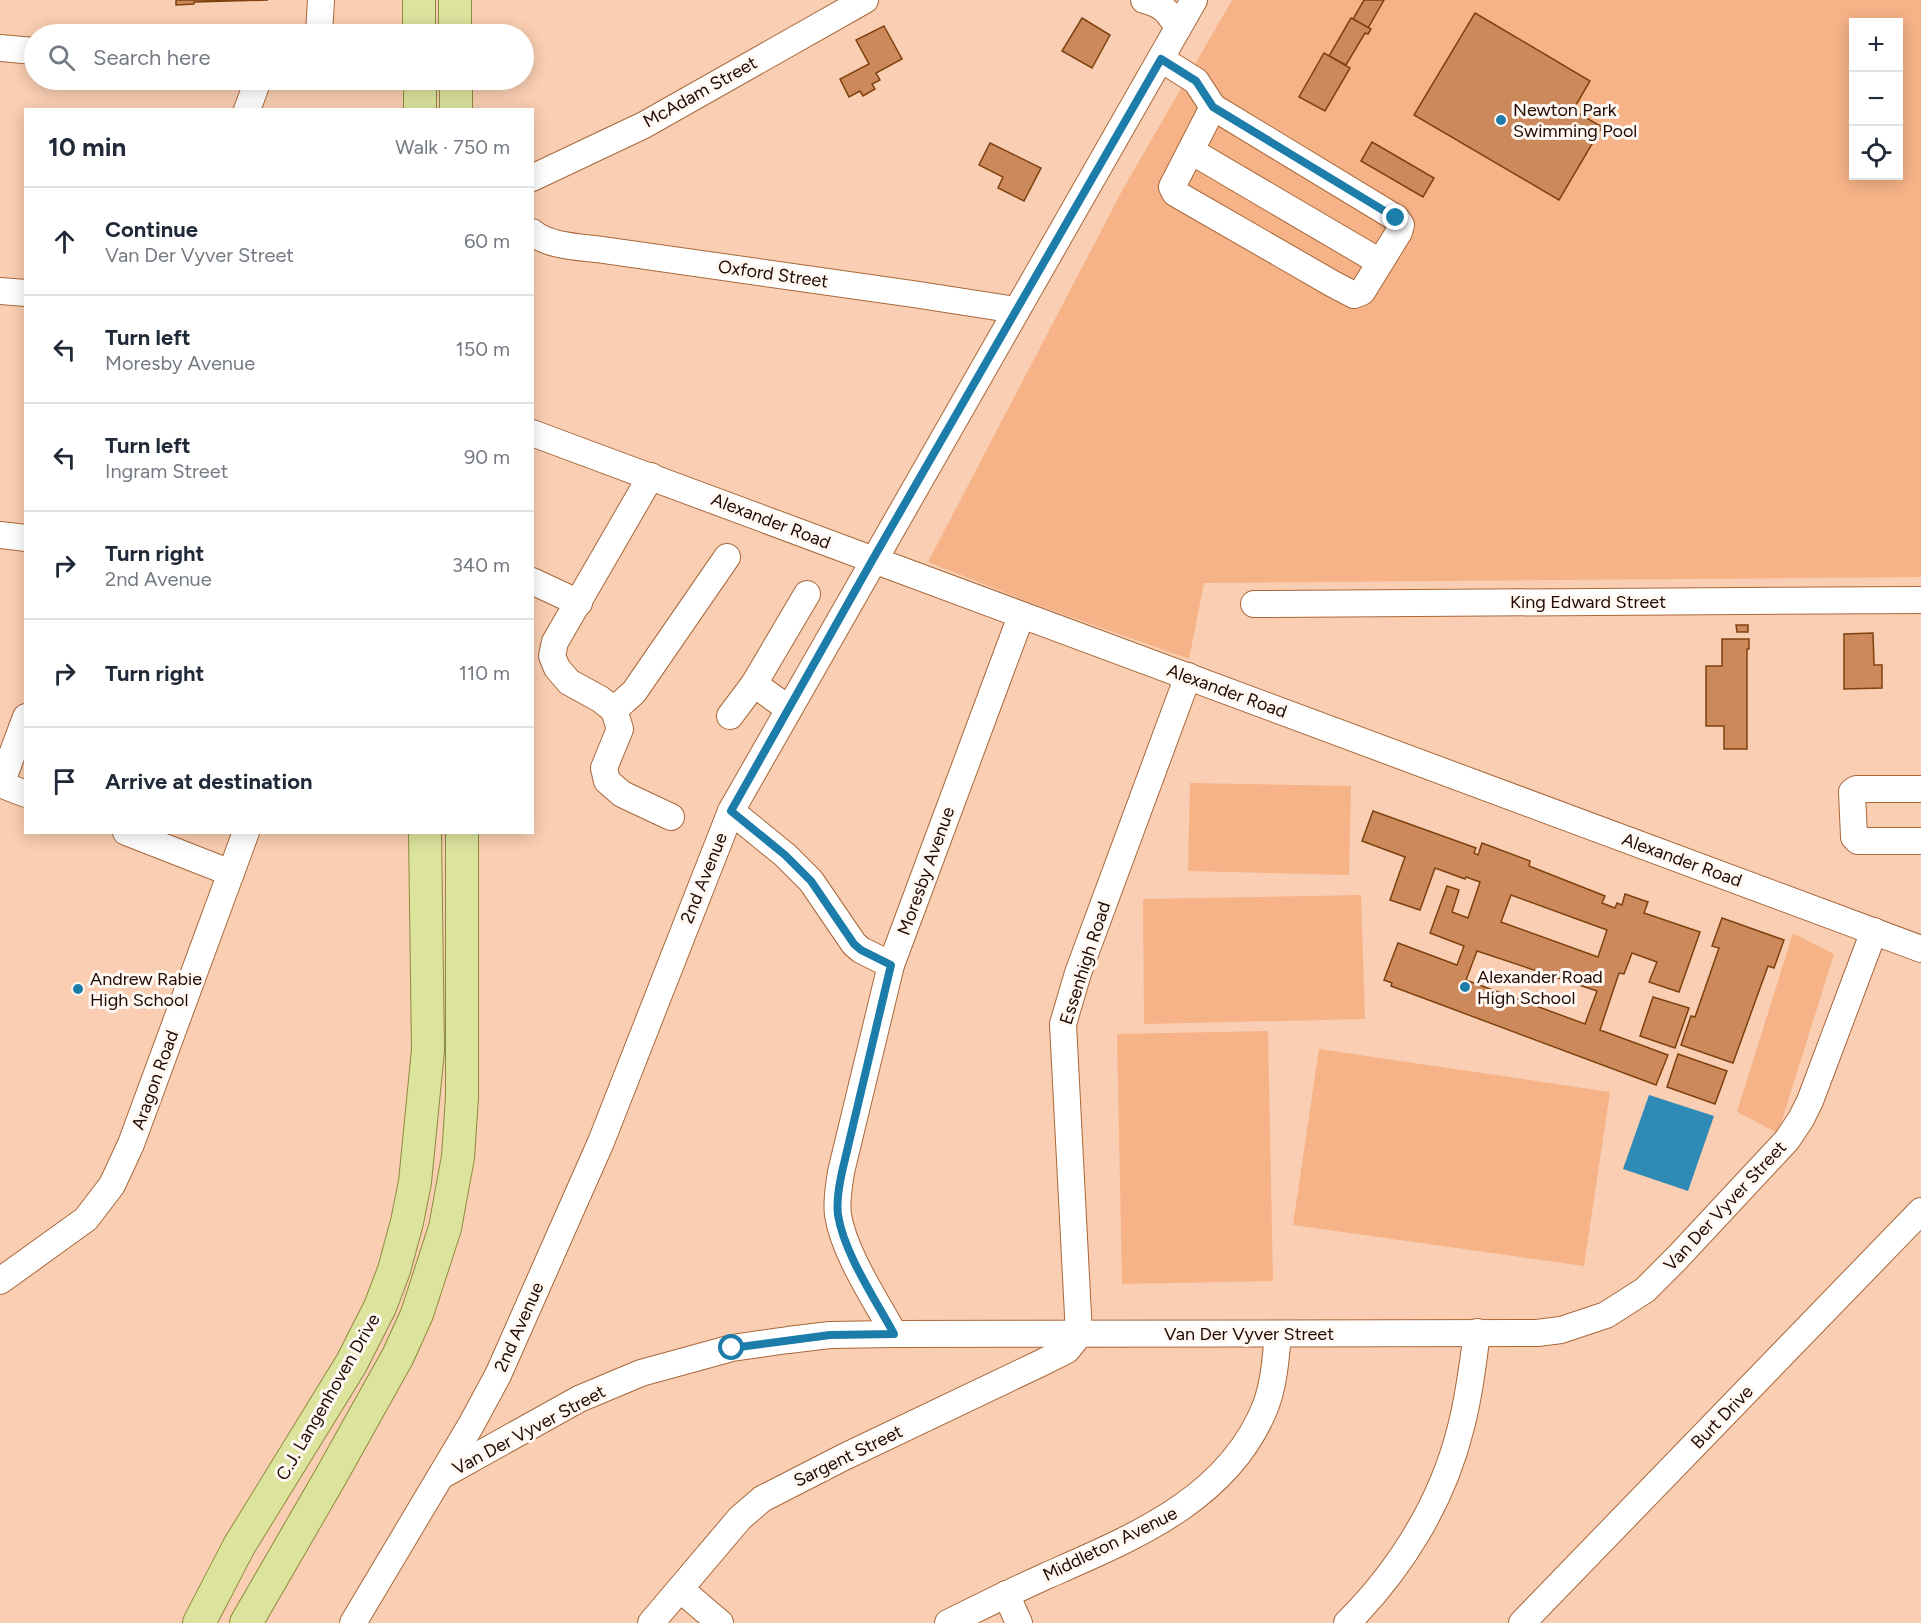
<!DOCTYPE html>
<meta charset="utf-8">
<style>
:root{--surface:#fff;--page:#f6f6f7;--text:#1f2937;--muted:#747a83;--line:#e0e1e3}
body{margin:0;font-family:Figtree,sans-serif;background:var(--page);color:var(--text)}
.controls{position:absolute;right:18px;top:18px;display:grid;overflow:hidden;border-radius:0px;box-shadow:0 3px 15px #0003}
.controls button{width:54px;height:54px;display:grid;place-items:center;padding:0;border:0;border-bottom:2px solid var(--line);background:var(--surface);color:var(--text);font:30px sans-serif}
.stop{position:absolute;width:18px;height:18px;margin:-14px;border:4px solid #1d7daa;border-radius:50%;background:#fff}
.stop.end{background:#1d7daa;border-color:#fff;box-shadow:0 2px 6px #0008}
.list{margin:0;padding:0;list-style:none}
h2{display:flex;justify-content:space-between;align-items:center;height:78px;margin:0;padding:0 24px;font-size:26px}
h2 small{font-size:20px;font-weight:400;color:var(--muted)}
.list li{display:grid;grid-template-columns:39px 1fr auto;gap:18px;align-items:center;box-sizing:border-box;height:108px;padding:0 24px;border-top:2px solid var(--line)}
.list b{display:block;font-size:22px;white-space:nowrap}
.list p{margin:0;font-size:20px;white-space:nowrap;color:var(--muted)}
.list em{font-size:20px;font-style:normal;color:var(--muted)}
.icon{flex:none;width:33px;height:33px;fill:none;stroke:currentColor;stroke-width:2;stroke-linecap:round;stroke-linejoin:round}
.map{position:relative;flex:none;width:1921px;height:1623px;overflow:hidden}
.search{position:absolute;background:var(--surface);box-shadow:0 3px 15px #0003;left:24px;top:24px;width:510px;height:66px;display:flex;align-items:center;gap:15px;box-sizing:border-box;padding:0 21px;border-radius:33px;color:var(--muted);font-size:22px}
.panel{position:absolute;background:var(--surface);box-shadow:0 3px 15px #0003;left:24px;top:108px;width:510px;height:726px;border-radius:0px}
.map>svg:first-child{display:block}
.green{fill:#f6b387;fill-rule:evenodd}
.water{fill:#308ab6}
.building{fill:#cc895b;stroke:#7e410f;stroke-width:1.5;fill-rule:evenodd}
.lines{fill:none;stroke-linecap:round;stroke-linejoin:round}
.minor-casing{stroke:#a8683a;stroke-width:28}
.major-casing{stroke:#8c8b3b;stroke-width:34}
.minor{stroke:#fff;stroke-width:26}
.major{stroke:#dce39d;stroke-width:32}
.route{stroke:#1d7daa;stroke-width:8}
.poi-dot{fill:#1d7daa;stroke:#fff8f3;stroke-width:2}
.labels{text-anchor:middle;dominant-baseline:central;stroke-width:6;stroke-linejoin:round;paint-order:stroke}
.street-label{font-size:18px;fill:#220a00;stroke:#fff8f3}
.poi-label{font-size:18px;fill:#220a00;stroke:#fff8f3;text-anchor:start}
</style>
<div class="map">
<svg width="1921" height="1623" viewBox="0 0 1921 1623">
<rect width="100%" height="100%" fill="#f9ceb2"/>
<!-- green -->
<g class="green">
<path d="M1232,0h689v577l-717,6 -15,76 -163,-58 -98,-39 195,-373zM1854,22h44v154h-44z"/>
<polygon points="1190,783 1351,786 1349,875 1188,871"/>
<polygon points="1361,895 1365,1019 1144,1024 1143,899"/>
<polygon points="1793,933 1834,954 1778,1133 1737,1112"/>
<polygon points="1268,1031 1273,1281 1122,1284 1117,1034"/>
<polygon points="1319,1049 1610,1092 1584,1266 1293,1225"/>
</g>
<!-- water -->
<polygon class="water" points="1649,1095 1714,1116 1688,1191 1623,1169"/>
<!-- building -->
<g class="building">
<polygon points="176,0 268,0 194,2 194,4 176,5"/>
<polygon points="1364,0 1384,0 1368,28 1353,19"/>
<polygon points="1475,13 1590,81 1573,110 1602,127 1559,200 1414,115"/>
<polygon points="1082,18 1110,35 1092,68 1062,51"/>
<polygon points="1351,18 1371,29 1368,34 1365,33 1346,65 1329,56"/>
<polygon points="884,26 902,59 876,73 880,80 872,84 875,89 863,96 860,91 849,97 840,79 869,64 856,40"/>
<polygon points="1324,53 1350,68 1325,111 1299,97"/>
<polygon points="1372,142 1434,178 1423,197 1361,161"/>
<polygon points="990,143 1041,168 1024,201 998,188 1003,177 979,165"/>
<polygon points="1736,625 1748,625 1748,632 1737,632"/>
<polygon points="1873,633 1874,665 1882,665 1882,688 1844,689 1844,634"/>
<polygon points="1722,639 1749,639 1749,649 1747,649 1747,749 1724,749 1724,726 1706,726 1706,666 1722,666"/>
<path d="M1373,811l103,37 -2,5 4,2 4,-12 48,18 -1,5 76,30 -3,7 13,5 2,-5 5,2 3,-11 23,8 -4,11 56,19 -21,60 -30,-10 8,-20 -25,-9 -8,21 -5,-1 -19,57 68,25 -12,30 -265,-99 1,-3 -8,-3 14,-37 59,22 7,-19 -34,-13 17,-47 12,4 -7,22 16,6 12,-36 -14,-5 -1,2 -30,-11 -15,42 -30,-10 15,-43 -43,-16zM1511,895l96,35 -9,27 -97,-35zM1477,951l120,40 -12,33 -119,-44z"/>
<polygon points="1722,918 1784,940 1774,968 1768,966 1733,1063 1681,1045 1691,1016 1695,1017 1719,948 1712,946"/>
<polygon points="1653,997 1689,1008 1675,1048 1640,1036"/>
<polygon points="1678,1054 1727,1071 1715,1104 1667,1087"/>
</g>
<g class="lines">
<!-- minor casing -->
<g class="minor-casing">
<g id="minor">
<path d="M1144,0c19,5 24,11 34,28"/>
<polyline points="319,34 321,0"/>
<polyline points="0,48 34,51"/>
<polyline points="1161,59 1196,81 1213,107 1396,218 1401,225 1399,232 1362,292 1354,295 1333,284 1175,193 1172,187 1213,107"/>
<polyline points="247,110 258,80"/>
<polyline points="1191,151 1380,262"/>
<polyline points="532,178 644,125 865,0"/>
<path d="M532,232c17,15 50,15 71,18l310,44 103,16"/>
<polyline points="0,291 26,293"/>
<polyline points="532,433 1921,949"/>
<polyline points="651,476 555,642 552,656 557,668 569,682 600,699 614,710 620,729 604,768 607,781 622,794 671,817"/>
<polyline points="0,535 26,538"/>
<polyline points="532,581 579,603"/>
<polyline points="1254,604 1921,600"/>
<polyline points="754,684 789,709"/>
<polyline points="614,710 634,692 727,557"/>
<polyline points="730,716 754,684 807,594"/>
<polyline points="0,784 26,794"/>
<polyline points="1,784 26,717"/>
<polyline points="1921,789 1856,789 1852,792 1854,837 1858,841 1921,841"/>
<polyline points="731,811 785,855 811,881 854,944 861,950 891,965"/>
<polyline points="126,832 231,873"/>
<polyline points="0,1281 86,1219 112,1185 131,1144 246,832"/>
<path d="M894,1334c-19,-35 -50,-81 -56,-119 -2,-14 1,-29 3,-43l50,-207 130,-349"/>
<polyline points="441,1476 579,1399 641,1373 732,1348 788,1340 830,1335 894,1334 1537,1333 1561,1330 1606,1315 1645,1290 1677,1258 1787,1140 1801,1119 1810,1101 1874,931"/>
<polyline points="680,1589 720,1623"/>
<polyline points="1006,1594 1019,1623"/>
<polyline points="353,1623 471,1425 498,1375 601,1142 731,811 1194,0"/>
<polyline points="651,1623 740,1518 762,1499 844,1457 1039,1364 1067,1350 1079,1335 1063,1024 1078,973 1188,676"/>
<path d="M948,1623c32,-16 65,-32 98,-47 86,-38 183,-76 220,-171 8,-22 10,-48 12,-71"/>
<path d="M1347,1623c54,-54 96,-122 114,-196 8,-31 12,-63 16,-95"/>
<polyline points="1522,1623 1921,1211"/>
</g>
</g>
<!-- major casing -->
<g class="major-casing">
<g id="major">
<polyline points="419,0 419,34"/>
<polyline points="455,0 455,34"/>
<polyline points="420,80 420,110"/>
<polyline points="456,80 456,110"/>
<polyline points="199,1623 239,1546 351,1364 380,1307 394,1270 407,1222 415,1182 428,1050 425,832"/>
<polyline points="246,1623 331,1476 398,1356 417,1314 445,1228 458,1157 462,1097 462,832"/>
</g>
</g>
<!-- minor -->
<use href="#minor" class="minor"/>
<!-- major -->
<use href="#major" class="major"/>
</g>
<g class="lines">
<!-- route -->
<path class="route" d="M732,1348l98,-13 64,-1c-19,-35 -50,-81 -56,-119 -2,-14 1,-29 4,-43l49,-207 -30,-15 -7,-6 -43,-63 -26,-26 -54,-44 142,-252 288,-500 35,22 17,26 183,111"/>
</g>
<!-- markers -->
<g class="poi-dot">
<circle cx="1501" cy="120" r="6"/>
<circle cx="1465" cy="987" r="6"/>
<circle cx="78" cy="989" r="6"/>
</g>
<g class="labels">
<!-- street labels -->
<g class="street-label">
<text transform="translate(700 92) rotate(-29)">McAdam Street</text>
<text transform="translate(773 274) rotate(8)">Oxford Street</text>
<text transform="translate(771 521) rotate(21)">Alexander Road</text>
<text x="1588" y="602">King Edward Street</text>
<text transform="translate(1227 691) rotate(20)">Alexander Road</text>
<text transform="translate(1682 860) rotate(20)">Alexander Road</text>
<text transform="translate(926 871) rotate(-70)">Moresby Avenue</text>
<text transform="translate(704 878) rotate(-68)">2nd Avenue</text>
<text transform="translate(1085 963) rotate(-72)">Essenhigh Road</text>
<text transform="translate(155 1080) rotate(-70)">Aragon Road</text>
<text transform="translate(1725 1206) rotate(-47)">Van Der Vyver Street</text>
<text transform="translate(519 1327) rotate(-66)">2nd Avenue</text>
<text x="1249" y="1334">Van Der Vyver Street</text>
<text transform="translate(328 1397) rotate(-60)">C.J. Langenhoven Drive</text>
<text transform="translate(1722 1417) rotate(-46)">Burt Drive</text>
<text transform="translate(529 1430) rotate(-28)">Van Der Vyver Street</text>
<text transform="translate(848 1456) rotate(-26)">Sargent Street</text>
<text transform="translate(1110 1544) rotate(-26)">Middleton Avenue</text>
</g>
<!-- poi labels -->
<g class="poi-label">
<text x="1513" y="110">Newton Park<tspan x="1513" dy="21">Swimming Pool</tspan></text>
<text x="1477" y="977">Alexander Road<tspan x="1477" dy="21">High School</tspan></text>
<text x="90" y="979">Andrew Rabie<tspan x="90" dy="21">High School</tspan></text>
</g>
</g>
</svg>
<div class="controls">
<button>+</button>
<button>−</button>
<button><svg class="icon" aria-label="locate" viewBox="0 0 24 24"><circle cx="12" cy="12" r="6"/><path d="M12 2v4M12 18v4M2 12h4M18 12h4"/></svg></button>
</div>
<div class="stop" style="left:732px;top:1348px"></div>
<div class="stop end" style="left:1396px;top:218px"></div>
<div class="search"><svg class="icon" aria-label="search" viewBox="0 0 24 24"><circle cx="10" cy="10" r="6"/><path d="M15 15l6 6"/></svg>Search here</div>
<section class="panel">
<h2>10 min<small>Walk · 750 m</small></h2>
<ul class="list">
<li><svg class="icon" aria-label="ahead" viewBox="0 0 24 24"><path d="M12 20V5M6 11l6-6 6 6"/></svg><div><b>Continue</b><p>Van Der Vyver Street</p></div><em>60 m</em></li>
<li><svg class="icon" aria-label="left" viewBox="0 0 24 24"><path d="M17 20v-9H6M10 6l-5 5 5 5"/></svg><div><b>Turn left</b><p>Moresby Avenue</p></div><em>150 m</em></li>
<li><svg class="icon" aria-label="left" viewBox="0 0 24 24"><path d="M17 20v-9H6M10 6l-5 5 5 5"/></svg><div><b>Turn left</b><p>Ingram Street</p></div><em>90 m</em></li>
<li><svg class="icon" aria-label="right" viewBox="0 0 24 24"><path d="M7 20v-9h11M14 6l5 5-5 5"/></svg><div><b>Turn right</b><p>2nd Avenue</p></div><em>340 m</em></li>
<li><svg class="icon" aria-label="right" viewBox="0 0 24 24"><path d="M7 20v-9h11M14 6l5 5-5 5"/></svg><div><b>Turn right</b></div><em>110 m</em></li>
<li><svg class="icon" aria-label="arrive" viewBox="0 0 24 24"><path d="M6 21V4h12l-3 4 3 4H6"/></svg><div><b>Arrive at destination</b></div></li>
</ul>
</section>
</div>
